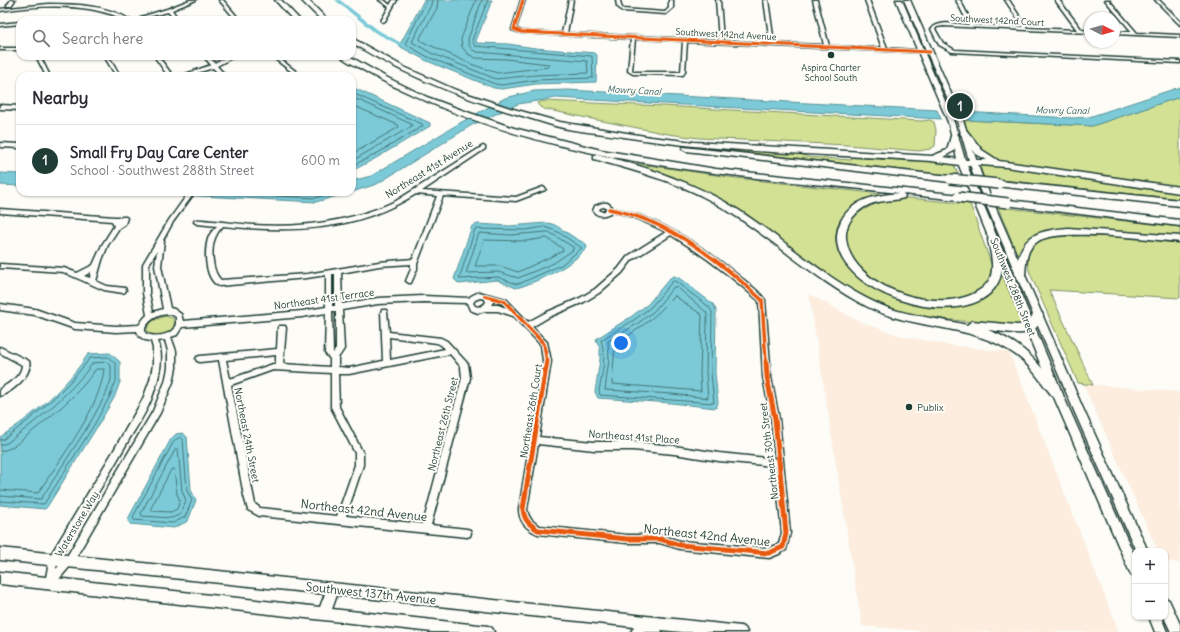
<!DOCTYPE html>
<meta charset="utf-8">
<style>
:root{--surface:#fff;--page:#f7f7f7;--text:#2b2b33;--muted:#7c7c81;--line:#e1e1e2;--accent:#1f3d34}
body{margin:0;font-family:Delius,sans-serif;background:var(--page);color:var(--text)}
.controls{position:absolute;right:12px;bottom:12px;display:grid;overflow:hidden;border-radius:8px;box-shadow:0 1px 3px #0004}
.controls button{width:36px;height:36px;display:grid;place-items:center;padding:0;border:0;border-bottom:1px solid var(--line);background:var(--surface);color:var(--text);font:20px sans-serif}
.compass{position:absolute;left:1084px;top:12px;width:36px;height:36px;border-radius:50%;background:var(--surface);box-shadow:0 1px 3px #0004;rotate:96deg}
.you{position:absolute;left:621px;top:343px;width:14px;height:14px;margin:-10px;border:3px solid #fff;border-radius:50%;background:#1a73e8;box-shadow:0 0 0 6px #1a73e833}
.badge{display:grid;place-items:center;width:26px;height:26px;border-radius:50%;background:var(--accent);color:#fff;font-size:13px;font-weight:700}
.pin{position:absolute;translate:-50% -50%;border:2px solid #fff;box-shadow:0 1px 4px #0006}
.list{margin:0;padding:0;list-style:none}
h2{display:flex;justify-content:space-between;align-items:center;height:52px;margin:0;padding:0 16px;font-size:17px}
h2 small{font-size:13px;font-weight:400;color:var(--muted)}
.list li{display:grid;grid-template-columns:26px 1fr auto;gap:12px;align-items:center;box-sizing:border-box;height:72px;padding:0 16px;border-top:1px solid var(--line)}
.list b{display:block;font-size:15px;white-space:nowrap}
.list p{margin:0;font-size:13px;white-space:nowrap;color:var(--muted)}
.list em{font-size:13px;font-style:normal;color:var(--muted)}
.icon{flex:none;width:22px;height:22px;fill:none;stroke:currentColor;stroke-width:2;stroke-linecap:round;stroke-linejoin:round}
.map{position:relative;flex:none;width:1180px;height:632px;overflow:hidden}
.search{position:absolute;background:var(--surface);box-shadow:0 1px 3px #0004;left:16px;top:16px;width:340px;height:44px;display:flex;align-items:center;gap:10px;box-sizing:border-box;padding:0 14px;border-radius:12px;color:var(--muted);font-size:15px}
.panel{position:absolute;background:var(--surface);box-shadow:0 1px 3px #0004;left:16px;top:72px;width:340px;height:124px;border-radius:12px}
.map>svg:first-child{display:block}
.built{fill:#fceddf}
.green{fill:#d2e194;stroke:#788f64}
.water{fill:#7bcad8;stroke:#569296}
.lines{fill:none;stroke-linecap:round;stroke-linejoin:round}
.shore{stroke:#447576;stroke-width:1}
.canal{fill:#7bcad8;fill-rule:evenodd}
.minor-casing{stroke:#1f3d34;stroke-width:3}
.major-casing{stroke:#1f3d34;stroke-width:3}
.highway-casing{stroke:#1f3d34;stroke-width:3}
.minor{fill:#fdfcf7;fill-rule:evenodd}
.major{fill:#fdfcf7;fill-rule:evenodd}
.highway{fill:#fdfcf7;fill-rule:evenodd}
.highway-bridge-casing{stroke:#1f3d34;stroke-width:12;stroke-linecap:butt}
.highway-bridge{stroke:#fdfcf7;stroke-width:9}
.cycleway-far2-casing{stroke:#fdfcf7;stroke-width:5}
.cycleway-far1-casing{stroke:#fdfcf7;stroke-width:6}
.cycleway-casing{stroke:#fdfcf7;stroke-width:8}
.cycleway-far2{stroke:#e8590c;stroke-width:3}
.cycleway-far1{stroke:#e8590c;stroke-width:3.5}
.cycleway{stroke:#e8590c;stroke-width:5}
.poi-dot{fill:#1f3d34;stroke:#fdfcf7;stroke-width:1.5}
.labels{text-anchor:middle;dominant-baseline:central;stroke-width:4;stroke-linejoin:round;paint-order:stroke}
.far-street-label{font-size:9px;fill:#1f3d34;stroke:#fdfcf7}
.far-poi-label{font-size:9px;fill:#1f3d34;stroke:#fdfcf7}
.far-water-label{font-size:9px;font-style:italic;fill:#36605d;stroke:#fdfcf7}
.street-label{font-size:10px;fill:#1f3d34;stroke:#fdfcf7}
.poi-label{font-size:10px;fill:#1f3d34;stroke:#fdfcf7;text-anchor:start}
.near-street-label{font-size:12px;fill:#1f3d34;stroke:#fdfcf7}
</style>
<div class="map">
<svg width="1180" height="632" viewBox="0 0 1180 632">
<rect width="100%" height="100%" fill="#fdfcf7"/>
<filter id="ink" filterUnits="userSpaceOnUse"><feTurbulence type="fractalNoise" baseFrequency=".025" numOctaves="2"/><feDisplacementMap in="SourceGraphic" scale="8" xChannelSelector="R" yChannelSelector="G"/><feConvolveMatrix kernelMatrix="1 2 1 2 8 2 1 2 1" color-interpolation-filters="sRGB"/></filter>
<g filter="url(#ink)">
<!-- built -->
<g class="built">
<polygon points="809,294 858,321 901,336 949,345 1009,352 1119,632 934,632 862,626"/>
<polygon points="1083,384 1180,392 1180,563 1165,561 1165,551 1158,551"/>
</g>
<!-- green -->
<g class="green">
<path d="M1180,97v91l-169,-25c-7,-2 -17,-3 -24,-7 -12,-6 -19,-24 -24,-36l129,6z"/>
<polygon points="544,101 663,106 921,121 930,120 934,122 936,130 935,146 930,149 919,151 847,145 699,138 668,134 582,117 544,109 539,106 537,103"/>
<polygon points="669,144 798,153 808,157 851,160 851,158 855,157 855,156 952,161 959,176"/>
<path d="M626,162l110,16 145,16c-64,14 -54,70 -5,96 21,11 44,17 68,17 16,0 37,-4 47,-17 5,-5 7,-13 10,-19l23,54 -10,1 -82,-8 -29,-6 -19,-7 -29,-13 -23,-15 -89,-64z"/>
<polygon points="982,162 1180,192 1180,199 984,178 979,163"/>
<path d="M908,198l62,6 23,65c-2,17 -18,27 -34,30 -6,1 -14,3 -21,3 -25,-1 -55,-11 -73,-29 -44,-44 -5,-73 43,-75z"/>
<path d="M998,207l182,20v10l-115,-8c-14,1 -31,2 -41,14 -3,4 -4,8 -7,11z"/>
<path d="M1079,234l101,6v58l-131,-8 44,95 -15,-2 -49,-112c-7,-38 23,-34 50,-37z"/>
<path d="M165,316l8,2c7,13 -16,22 -25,16l-1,-6 5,-7z"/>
</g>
<!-- water -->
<g class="water">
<polygon points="424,0 492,0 476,41 477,43 508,44 535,48 595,53 597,55 596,82 536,84 502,89 494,88 427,61 399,46"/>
<polygon points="1180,87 1180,97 1092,126 966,120 962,112 1073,118 1089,117"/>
<polygon points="356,89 430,123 430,126 378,157 352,171 352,90"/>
<polygon points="568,90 937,110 941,119 556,98 518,104 472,125 377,184 352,192 352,181 371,176 460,123 505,98 534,91"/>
<polygon points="0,173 20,174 20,186 0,185"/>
<polygon points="123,192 351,192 316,202"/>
<path d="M545,223c11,0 15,6 24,11 5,4 12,7 17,10l1,4c-18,19 -40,29 -64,38l-7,2 -19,-8 -38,4 -5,-5 18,-53 6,-2 32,2z"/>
<polygon points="674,276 679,278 713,304 716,310 715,373 718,403 716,408 671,403 598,398 595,392 600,359 600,349 596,339 632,316 648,304 670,278"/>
<path d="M110,353l10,9v20l-6,16 -17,29 -50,80 -2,2 -45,-4v-68c33,-21 67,-50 88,-83z"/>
<polygon points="182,433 187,437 191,490 196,500 188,521 174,528 130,524 128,519 171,439 176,434"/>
</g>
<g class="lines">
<!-- shore -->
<g class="shore">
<polyline points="427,0 405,44 428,57 495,84 502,85 536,80 593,78 592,56 475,46 472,40 488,0"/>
<path d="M432,0l-1,5 -19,37 19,11 65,26 39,-4 53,-2 -1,-12 -110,-9c-6,-2 -9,-6 -9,-13l14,-39"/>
<polyline points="438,0 437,8 420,38 421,41 471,64 497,73 549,67 548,64 506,59 476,58 468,54 462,47 461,39 476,0"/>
<polyline points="352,93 422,124 423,126 376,154 352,166"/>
<polyline points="352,99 359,100 411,124 412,126 352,161"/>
<polyline points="352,105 398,125 399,127 352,154"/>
<polyline points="203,192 315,198 336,192"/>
<polygon points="545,227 558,232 582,248 561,265 521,283 516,284 498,277 459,279 475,229 526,230"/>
<polygon points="549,232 573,247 573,250 554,263 518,278 498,272 466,273 479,233 510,235"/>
<polygon points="547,238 562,248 563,251 518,272 500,266 475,266 484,240 526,241"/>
<path d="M675,281l34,26 3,5 -1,61 3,30 -114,-8 -1,-4c3,-17 8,-35 2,-51l33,-20 17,-13 21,-25z"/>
<polygon points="674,287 677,287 707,313 706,373 708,398 672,394 605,390 609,359 608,341 637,324 654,311"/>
<path d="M675,296l27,19 -2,58 1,18 -89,-7 3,-40c25,-15 40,-27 60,-48z"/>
<polygon points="181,437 183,440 187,491 192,500 185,517 173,523 134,520 133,517 174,441"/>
<path d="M0,440l4,-1c32,-24 62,-49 86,-81l18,-1 8,7v17l-6,15 -16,29 -50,79 -44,-3"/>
<path d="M0,445l7,-2c32,-24 62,-48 86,-80l13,-1 5,4v14l-5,14 -16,29 -49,76 -41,-3"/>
<polygon points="178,449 182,491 186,500 181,514 172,518 142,516 141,513 175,450"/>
<path d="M0,451c12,-1 20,-10 29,-17 25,-20 49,-39 67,-65h8c-4,40 -44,90 -66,124l-38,-3"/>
<polygon points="174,469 177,494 180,501 177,509 171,512 152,511 151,508 171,470"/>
</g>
<!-- canal -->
<polygon class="canal" points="335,0 340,0 378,30 403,44 399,45 374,32"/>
<!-- minor casing -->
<g class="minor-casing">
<g id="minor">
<polygon points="11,0 15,0 11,6 7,6 7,5"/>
<polygon points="190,0 196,0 172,10 179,20 175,20 168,12 143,18 141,17 167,9"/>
<polygon points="219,0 223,0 240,20 236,20"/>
<polygon points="379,0 384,0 390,5 393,0 397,0 385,21 383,22 381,21 389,7"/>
<path d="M521,0h4l-9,28 6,3 40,2 7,-33h4l-6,33 152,7 -3,-40h4l3,40 47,3 -6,-43h4l6,43 50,2 -11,-45h4l12,46 53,2 -17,-48h4l18,48 43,3 2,1 -2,1 -243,-11 -2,30 -2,3 -50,-1 -5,-3 3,-32 -110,-6 -9,-3v-1zM635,39l48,2 -2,31h-47l-2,-2z"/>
<polygon points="616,0 620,0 621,6 623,9 665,12 669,8 669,0 673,0 673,8 666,14 622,11 617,6"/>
<path d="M956,0h4l13,25 50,2 -18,-27h4l18,28 50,2 -22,-30h4l23,30 8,1v2l-147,-7 -6,1 -2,2 8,14 12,7 225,11v2l-228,-11 -13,-7 -8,-16c8,-9 26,-5 38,-4z"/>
<polygon points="1105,0 1109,0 1137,33 1180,35 1180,37 1114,34 1114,32 1132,32"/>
<polygon points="1155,0 1159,0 1180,21 1180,25"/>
<path d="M48,4c26,0 61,1 82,16 -8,0 -13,-4 -20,-6 -7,-2 -14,-4 -21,-5 -30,-5 -60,-2 -89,2v-2z"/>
<polygon points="20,22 20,24 0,26 0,24"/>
<rect x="0" y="48" width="20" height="2"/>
<polygon points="36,56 40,56 50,76 46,76"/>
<polygon points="104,56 108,56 120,76 116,76"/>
<polygon points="154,56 158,56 173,76 168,76"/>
<polygon points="203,56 208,56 215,63 229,56 235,56 217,66 226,76 221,76 213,68 187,76 180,76 211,65"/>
<polygon points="271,56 276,56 302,76 297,76"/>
<polygon points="0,105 20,106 20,110 0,109"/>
<polygon points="0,143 20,144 20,148 0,147"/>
<path d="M483,146l2,1v2l-63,42 94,6 27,-10 3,2 -1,1 -29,11 -73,-5 -26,68v5l-6,14h-2l-3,-2 5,-12v-5l-32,2 -38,7 1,31 36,-6 45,-2 46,2 2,-2 8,-4 27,7 22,23 17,-9 35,-15 15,-9 23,-20 10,-13 38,-24c-18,-9 -35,-17 -55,-21l-1,2c-7,3 -12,4 -17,-2l2,-5c7,-3 13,-6 17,2 48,9 91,38 128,69 9,7 19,14 25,23l6,77 8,42 11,114 -4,17 -7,4 -10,4 -89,-9 -20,-6h-33l-89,-9c-12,-5 -19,-12 -19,-25l24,-148 -2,-16 -28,-29 -15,-5h-13l-7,2 -8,-3 -3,-7 -44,-1 -45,2 -36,6 2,39 -6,9v9l11,1 34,-7 -2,-49 1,-2h4l1,2 2,20 52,6 6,3 21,23 2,14 -39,147 36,4 3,1 1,3 -1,3 -3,1 -208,-21 -11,-6 -4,-14 -25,-136 -19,2 -3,-1 -1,-2 1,-2 3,-1 77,-7 1,-21 1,-2h6l1,2 -3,36 47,3v-8l-5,-6 1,-40 -24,4 -120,10 -5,8 -6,2 5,14v17l-3,14 -13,31 -88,151 -19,22 -3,2 -3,-2 -2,-3 5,-27 64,-106 29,-51 7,-19 3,-15v-17l-2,-7 -6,-1 -6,-4 -2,-5 -21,1 -41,-3 -40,-14 -35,-5v-6l35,5 40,14 41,3 23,-1 5,-7 3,-3 -4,-22v-29l26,-44 20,-28h6l-22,30 -10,18 1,1 -3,25 9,42 4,1 7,5 2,7 119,-10 24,-4v-32l-19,3 -88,8c-15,-7 -15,-37 -10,-50 2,-4 5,-7 8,-10l-20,-2 -3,-2 1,-2c6,-1 12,1 18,1 13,1 26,3 40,4 50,3 97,-3 143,-24zM416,194l21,2 -24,63 -34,3 -72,12 -86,6c-10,-9 -11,-35 -4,-46 1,-3 4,-5 6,-8 70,7 132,6 193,-32zM604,207l2,1 -1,3 -3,1 -3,-2 1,-2zM671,235c31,19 60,41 88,66l4,76 8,42 4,40 -56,-6 -45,-7 -41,-4h-39l-55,-5 12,-76 -4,-19 -15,-15 17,-10 35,-15 15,-9 23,-20 10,-13zM157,251l-2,15 8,43 -10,3 -4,-19v-29zM332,274h3v32h-3zM480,298l5,1 1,3c-3,4 -6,6 -11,4l-2,-3 2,-3zM493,301l9,2 4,5 -8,-3h-7l2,-3zM332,311h4v38l-3,4zM171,314l5,3c0,2 0,5 0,7 -3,12 -22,14 -31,9v-5c6,-10 14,-14 26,-14zM389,337l48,6 4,2 4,4 -55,11zM165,340l3,11v17l-3,14 -12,29 -87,147 -10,11 1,-9c24,-39 48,-78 70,-117 8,-14 18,-28 24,-43 7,-18 14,-40 7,-59zM450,354l11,13 1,11 -39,146 -77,-8 17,-51v-12l-24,-46 -1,-33h11zM276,355v9h-3l-43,15 -4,-19zM273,370l58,3v34l24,46v12l-18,51 -77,-8 -5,-4 -24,-119zM538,444l56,6h39l41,4 45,7 56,5 7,67 -3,11 -10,4 -89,-7 -20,-6h-33l-88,-9c-7,-5 -11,-8 -12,-17z"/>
<path d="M0,209l115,8h11l1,1 -2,6 -6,4 -11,17 -6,15 -6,21 11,5 18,2 1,2 -1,2 -2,1 -19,-3 -41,-18 -63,-4v-4l64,4 13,5 16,-8 9,-20 12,-19 -2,-5 -112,-8zM91,272l-1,6 -6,-2z"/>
<path d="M0,347l29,14c4,14 -17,31 -29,35v-7c9,-6 21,-12 22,-24l-22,-12z"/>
</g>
</g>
<!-- major casing -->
<g class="major-casing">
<g id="major">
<polygon points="896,0 902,0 954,122 966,163 1063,395 1135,557 1135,577 1131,575 1053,395 958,163 948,122"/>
<polygon points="904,0 910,0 964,123 981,174 1085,413 1148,551 1136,551 1075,413 973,174 958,123"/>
<polygon points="0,548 741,626 745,628 747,632 682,632 661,630 662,632 631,632 634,627 337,595 332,609 488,626 492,628 494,632 432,632 0,584 0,572 320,607 325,594 0,560"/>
<polygon points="1165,598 1169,600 1180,624 1180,632 1171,632 1164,617"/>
<polygon points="1149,617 1161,617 1167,632 1155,632"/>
</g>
</g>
<!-- highway casing -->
<g class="highway-casing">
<g id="highway">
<polygon points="275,0 281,0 300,20 293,20"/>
<polygon points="301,0 308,0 328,20 321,20"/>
<path d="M352,38l52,29 52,23 54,18 50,14 91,15 43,5 238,14 15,-6 4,-14 4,-2 4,2 -5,15 -11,6 24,3h20l-11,-6 -16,-21 4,-2h3l15,19 17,11 181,26v6l-174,-26 -25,-2 -14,1 -36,-5c-102,-7 -207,-8 -307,-24 -23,-4 -47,-5 -69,-11 -72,-21 -138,-43 -203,-83z"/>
<path d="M341,56h8l37,21 41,20 43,16 44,15 87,22 115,19 245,26 1,2 -4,3 -55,-6 2,2 -1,2c-14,4 -28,1 -41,10 -10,7 -18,17 -17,30 4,50 94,78 132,53 5,-3 10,-8 12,-13 5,-11 0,-27 -2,-39l5,-3 5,3c1,12 6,28 2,39 -24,66 -191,11 -159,-57 11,-22 36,-26 58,-28 -167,-18 -341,-28 -495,-102 -16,-7 -31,-15 -46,-24 -5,-3 -13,-6 -17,-11z"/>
<polygon points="683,147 950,176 954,179 950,182 686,151 682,149"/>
<path d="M597,154c49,13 100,29 143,57 46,30 87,69 136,92 29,13 61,15 91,22l5,-4 45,4 10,-1 7,-11h8l1,3c-2,4 -6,13 -11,15 -10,5 -33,0 -44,-1 37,14 49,32 74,62l1,3 -1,3 -4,2 -4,-2c-12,-14 -22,-32 -38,-43 -43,-32 -101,-24 -148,-48 -56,-28 -100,-74 -155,-105 -37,-21 -79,-31 -119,-43v-4z"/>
<polygon points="999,181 1180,200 1180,206 996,186 995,184 996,182"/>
<polygon points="1008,200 1180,220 1180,226 1005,205 1004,203 1005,201"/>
<path d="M1068,228l112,8v6c-28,-2 -123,-15 -143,0 -11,7 -11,21 -12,33l-5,4 -3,-2 -2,-2c5,-38 17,-44 53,-47z"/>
</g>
</g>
<!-- minor -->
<use href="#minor" class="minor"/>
<!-- major -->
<use href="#major" class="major"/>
<!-- highway -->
<use href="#highway" class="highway"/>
<!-- highway-bridge casing -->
<g class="highway-bridge-casing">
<g id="highway-bridge">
<polyline points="950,179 999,184"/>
<polyline points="958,197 1008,203"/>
</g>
</g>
<!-- highway-bridge -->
<use href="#highway-bridge" class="highway-bridge"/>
<!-- cycleway-far2 casing -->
<g class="cycleway-far2-casing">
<polyline id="cycleway-far2" points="523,0 514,29 521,32 930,52"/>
</g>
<!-- cycleway-far1 casing -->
<g class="cycleway-far1-casing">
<g id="cycleway-far1">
<path d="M609,209c59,11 110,51 153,91l4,62"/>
<polyline points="485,296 504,301 544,344 547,362"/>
</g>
</g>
<!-- cycleway casing -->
<g class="cycleway-casing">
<path id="cycleway" d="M547,361l-24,148c1,11 6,15 15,21l89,9h33l20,6 89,8 14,-6 3,-14 -11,-114 -8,-42 -1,-16"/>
</g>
<!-- cycleway-far2 -->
<use href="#cycleway-far2" class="cycleway-far2"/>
<!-- cycleway-far1 -->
<use href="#cycleway-far1" class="cycleway-far1"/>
<!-- cycleway -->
<use href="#cycleway" class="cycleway"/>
</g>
</g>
<!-- markers -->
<g class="poi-dot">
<circle cx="831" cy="55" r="4"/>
<circle cx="909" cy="407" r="4"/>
</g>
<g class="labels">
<!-- far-street labels -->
<g class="far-street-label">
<text transform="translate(997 20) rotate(3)">Southwest 142nd Court</text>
<text transform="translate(726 34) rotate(3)">Southwest 142nd Avenue</text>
</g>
<!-- far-poi labels -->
<g class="far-poi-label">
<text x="831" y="67">Aspira Charter<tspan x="831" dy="10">School South</tspan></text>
</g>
<!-- far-water labels -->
<g class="far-water-label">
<text transform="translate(634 90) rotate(3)">Mowry Canal</text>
<text transform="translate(1062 110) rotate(1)">Mowry Canal</text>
</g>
<!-- street labels -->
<g class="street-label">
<text transform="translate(429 169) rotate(-32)">Northeast 41st Avenue</text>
<text transform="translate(1013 287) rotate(68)">Southwest 288th Street</text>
<text transform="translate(324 299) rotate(-8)">Northeast 41st Terrace</text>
<text transform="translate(531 411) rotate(-81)">Northeast 26th Court</text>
<text transform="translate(443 424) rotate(-76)">Northeast 26th Street</text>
<text transform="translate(247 435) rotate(79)">Northeast 24th Street</text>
<text transform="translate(634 437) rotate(4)">Northeast 41st Place</text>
<text transform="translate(769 451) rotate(-97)">Northeast 30th Street</text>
<text transform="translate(77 524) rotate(-59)">Waterstone Way</text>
</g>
<!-- poi labels -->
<g class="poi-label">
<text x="917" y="407">Publix</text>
</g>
<!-- near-street labels -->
<g class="near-street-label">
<text transform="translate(364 510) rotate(6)">Northeast 42nd Avenue</text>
<text transform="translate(707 535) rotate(6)">Northeast 42nd Avenue</text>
<text transform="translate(371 593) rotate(6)">Southwest 137th Avenue</text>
</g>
</g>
</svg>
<div class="controls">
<button>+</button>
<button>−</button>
</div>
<svg class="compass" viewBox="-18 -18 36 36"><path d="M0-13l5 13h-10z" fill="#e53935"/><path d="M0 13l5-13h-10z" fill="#7c7c81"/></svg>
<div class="you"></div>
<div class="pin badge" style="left:960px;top:106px">1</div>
<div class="search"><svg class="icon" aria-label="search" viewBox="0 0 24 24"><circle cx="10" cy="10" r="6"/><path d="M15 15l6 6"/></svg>Search here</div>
<section class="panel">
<h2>Nearby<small></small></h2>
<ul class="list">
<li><span class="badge">1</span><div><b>Small Fry Day Care Center</b><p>School · Southwest 288th Street</p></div><em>600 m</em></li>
</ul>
</section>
</div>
